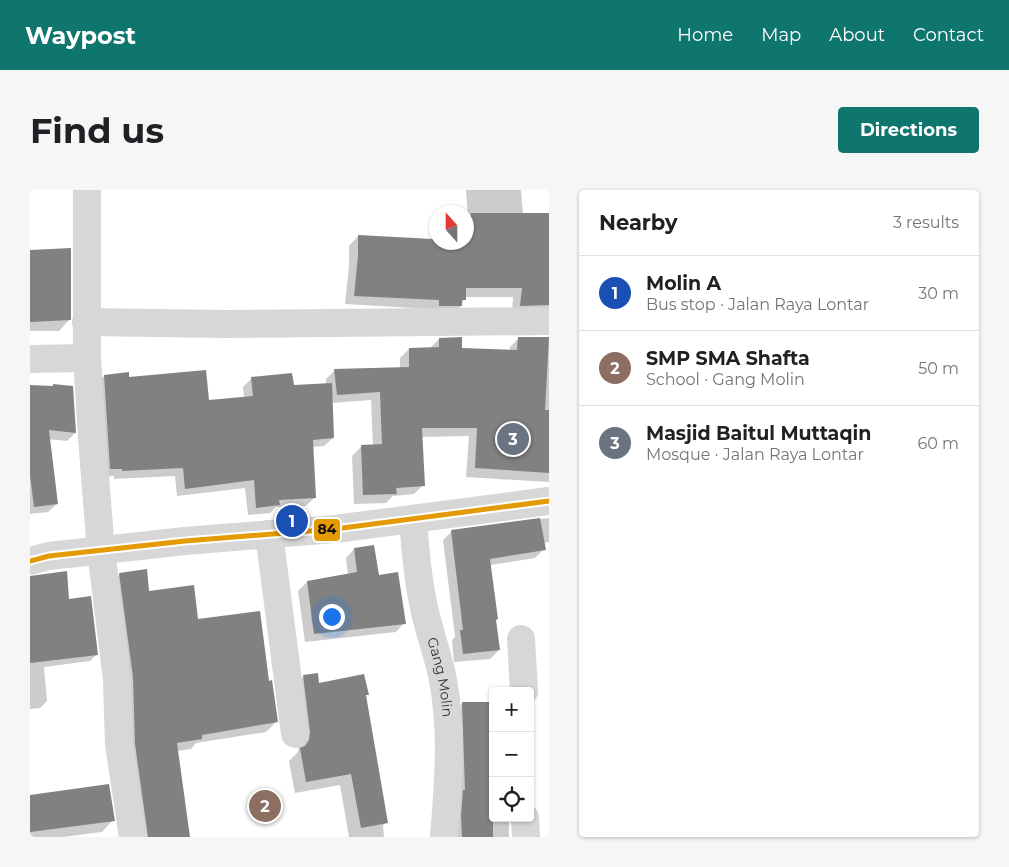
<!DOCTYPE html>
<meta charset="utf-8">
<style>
:root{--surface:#fff;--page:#f6f6f6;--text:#202124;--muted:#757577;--line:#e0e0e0;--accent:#0f766e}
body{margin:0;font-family:Montserrat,sans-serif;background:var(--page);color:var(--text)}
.controls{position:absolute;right:15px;bottom:15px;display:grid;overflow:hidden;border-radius:5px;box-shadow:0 1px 4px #0004}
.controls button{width:45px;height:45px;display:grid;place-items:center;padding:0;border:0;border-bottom:1px solid var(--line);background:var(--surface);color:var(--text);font:25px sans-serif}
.compass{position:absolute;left:399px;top:15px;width:45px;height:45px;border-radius:50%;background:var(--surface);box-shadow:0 1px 4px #0004;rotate:339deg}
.you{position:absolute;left:301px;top:426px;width:18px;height:18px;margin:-12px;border:4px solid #fff;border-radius:50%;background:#1a73e8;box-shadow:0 0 0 8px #1a73e833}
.badge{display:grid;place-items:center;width:32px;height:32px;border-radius:50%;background:var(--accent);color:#fff;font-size:16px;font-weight:700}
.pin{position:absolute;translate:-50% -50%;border:2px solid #fff;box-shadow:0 1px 5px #0006}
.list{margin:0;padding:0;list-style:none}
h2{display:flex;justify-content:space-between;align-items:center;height:65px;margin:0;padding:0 20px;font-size:21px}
h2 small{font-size:16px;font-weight:400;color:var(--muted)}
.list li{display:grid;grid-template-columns:32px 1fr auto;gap:15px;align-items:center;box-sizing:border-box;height:75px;padding:0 20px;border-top:1px solid var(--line)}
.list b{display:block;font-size:19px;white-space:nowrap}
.list p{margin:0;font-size:16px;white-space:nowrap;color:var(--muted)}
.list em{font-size:16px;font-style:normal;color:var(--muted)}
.icon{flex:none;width:28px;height:28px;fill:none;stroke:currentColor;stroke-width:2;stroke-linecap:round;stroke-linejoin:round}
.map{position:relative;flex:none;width:519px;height:647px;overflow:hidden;border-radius:5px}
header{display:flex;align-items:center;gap:30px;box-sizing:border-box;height:70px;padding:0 25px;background:var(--accent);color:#fff}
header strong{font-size:24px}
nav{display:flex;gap:28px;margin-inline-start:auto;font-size:18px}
.intro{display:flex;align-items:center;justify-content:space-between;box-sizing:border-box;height:120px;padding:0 30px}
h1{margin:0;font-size:35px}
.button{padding:12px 22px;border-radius:5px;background:var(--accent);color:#fff;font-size:18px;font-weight:700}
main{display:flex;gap:30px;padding:0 30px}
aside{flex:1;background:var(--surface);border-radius:5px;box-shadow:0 1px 4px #0004}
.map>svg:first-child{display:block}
.shadow{fill:#0003}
.building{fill:#818181}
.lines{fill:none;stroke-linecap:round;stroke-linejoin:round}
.minor{stroke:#d7d7d7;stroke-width:28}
.tertiary{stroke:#d7d7d7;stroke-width:28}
.bus-1-casing{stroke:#fff;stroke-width:9}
.bus-1{stroke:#e39a05;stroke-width:5}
.labels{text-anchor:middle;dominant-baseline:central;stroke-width:5;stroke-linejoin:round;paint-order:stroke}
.street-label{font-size:14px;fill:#333;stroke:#fff}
.line-badge{stroke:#fff;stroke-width:2}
.pale-badge-label{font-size:14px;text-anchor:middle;font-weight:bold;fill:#111}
</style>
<header>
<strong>Waypost</strong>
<nav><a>Home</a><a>Map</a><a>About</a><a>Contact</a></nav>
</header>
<div class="intro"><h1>Find us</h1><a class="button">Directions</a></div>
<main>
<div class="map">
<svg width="519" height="647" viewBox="0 0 519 647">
<rect width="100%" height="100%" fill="#fff"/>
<!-- shadow -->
<g class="shadow">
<polygon points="436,0 491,0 493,24 519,23 519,128 482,124 483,107 435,107 431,116 422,125 400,119 315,114 319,76 319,56 328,46 401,51 407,49 407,52 437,52 438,28"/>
<polygon points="0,62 39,130 29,141 0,141"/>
<polygon points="489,148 519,148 519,292 436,287 439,246 391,247 393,295 384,304 363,306 356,313 324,314 322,266 331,257 343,256 341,210 301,213 303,248 294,256 282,257 285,307 276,316 246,317 240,323 218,325 215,298 147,306 145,286 84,289 84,286 72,287 66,194 74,186 98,189 178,211 214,208 213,197 222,188 262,197 296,195 296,189 305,180 370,179 370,168 379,159 400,158 409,149 431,159 479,161 480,157"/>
<polygon points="24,195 45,243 37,251 18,249 27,314 18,322 0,324 0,196 22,197"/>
<polygon points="519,328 519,352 513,353 514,359 505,368 460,375 469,460 460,469 424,472 422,450 425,447 413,350 422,341"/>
<polygon points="324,359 374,433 366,442 275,452 268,401 277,392 318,385 316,368"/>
<polygon points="36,382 38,410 67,464 60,471 14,477 17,511 10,518 0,519 0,387"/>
<polygon points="90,384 118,402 167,430 238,492 246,532 236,542 166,553 161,559 147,561 159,647 108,647 80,394"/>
<polygon points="274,486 288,495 337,504 335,507 356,632 353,636 354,647 319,647 310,595 265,603 259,571 268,562 269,555 262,498"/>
<polygon points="433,513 463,628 479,628 479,647 424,647 424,522"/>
<polygon points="0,606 83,630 72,642 33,647 0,647"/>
</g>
<!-- building -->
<g class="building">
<polygon points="441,23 519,23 519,115 490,116 492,98 436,98 436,110 432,110 432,116 409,116 409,110 324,106 328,66 328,45 403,49 403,47 406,47 406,52 436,52 436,48 440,48"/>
<polygon points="41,58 41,130 0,132 0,60"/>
<polygon points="432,147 432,158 487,160 488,147 519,147 515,220 519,220 519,283 445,278 447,238 392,238 395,296 366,298 367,304 333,305 331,255 352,254 350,202 307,205 304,179 379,177 379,158 409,157 409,148"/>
<polygon points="176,180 179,210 223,206 221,187 262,183 264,195 302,193 304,248 283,250 286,308 249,310 250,315 226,318 224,290 155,299 153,278 92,281 92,279 80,279 74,185 99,182 99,187"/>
<polygon points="23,194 43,196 46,243 19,240 28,314 4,317 0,285 0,195 23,196"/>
<polygon points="510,328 516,360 460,369 468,429 466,430 470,460 433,464 430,440 433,440 421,340"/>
<polygon points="344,355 349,385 368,382 376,434 284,444 277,391 327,382 324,358"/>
<polygon points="117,379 119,401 164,395 168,429 230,421 239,491 242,490 248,532 172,545 172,549 147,553 160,647 118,647 105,554 103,487 89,383"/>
<polygon points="37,381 39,409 61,406 68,465 0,473 0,386"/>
<polygon points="288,483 289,493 334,484 339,505 336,505 358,633 331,638 321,584 276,592 270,558 275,556 279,550 280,542 273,485"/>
<polygon points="432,512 463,512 463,647 432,647 431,626 433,600 435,600"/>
<polygon points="79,594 85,631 0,642 0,605"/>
</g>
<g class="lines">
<!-- minor -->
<g class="minor">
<polyline points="57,0 57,168 62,248 71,361 87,489 89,555 103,647"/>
<polyline points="56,132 196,134 519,131"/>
<polyline points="0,169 57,168"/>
<path id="s1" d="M383,329c2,28 4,56 10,84 5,26 15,51 20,77 10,52 5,105 1,157"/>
<polyline points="239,344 265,544"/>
<polyline points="491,449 494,501"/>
<polyline points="495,628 496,647"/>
</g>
<!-- tertiary -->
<polyline class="tertiary" points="0,371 19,366 155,351 305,339 519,311"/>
<!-- bus-1 casing -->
<g class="bus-1-casing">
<polyline id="bus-1" points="0,371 19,366 155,351 305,339 519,311"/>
</g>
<!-- bus-1 -->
<use href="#bus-1" class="bus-1"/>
</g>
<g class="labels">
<!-- street labels -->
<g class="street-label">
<text stroke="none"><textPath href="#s1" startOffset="161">Gang Molin</textPath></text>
</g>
</g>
<rect class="line-badge" x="283" y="328" width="28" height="24" rx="5" fill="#e39a05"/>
<g class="pale-badge-label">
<text x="297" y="344">84</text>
</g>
</svg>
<div class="controls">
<button>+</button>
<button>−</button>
<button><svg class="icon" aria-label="locate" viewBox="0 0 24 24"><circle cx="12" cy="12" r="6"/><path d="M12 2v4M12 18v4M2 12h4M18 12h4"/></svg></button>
</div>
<svg class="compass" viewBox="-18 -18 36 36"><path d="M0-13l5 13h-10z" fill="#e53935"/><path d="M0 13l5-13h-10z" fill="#757577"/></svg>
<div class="you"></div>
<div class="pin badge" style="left:262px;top:331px;background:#1a4fb4">1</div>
<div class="pin badge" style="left:235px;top:616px;background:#8d6e63">2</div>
<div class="pin badge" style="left:483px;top:249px;background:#6b7280">3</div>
</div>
<aside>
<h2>Nearby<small>3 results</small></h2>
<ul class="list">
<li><span class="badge" style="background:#1a4fb4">1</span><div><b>Molin A</b><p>Bus stop · Jalan Raya Lontar</p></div><em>30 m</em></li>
<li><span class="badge" style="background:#8d6e63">2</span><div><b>SMP SMA Shafta</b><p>School · Gang Molin</p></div><em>50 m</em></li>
<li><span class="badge" style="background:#6b7280">3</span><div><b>Masjid Baitul Muttaqin</b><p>Mosque · Jalan Raya Lontar</p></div><em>60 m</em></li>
</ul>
</aside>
</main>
